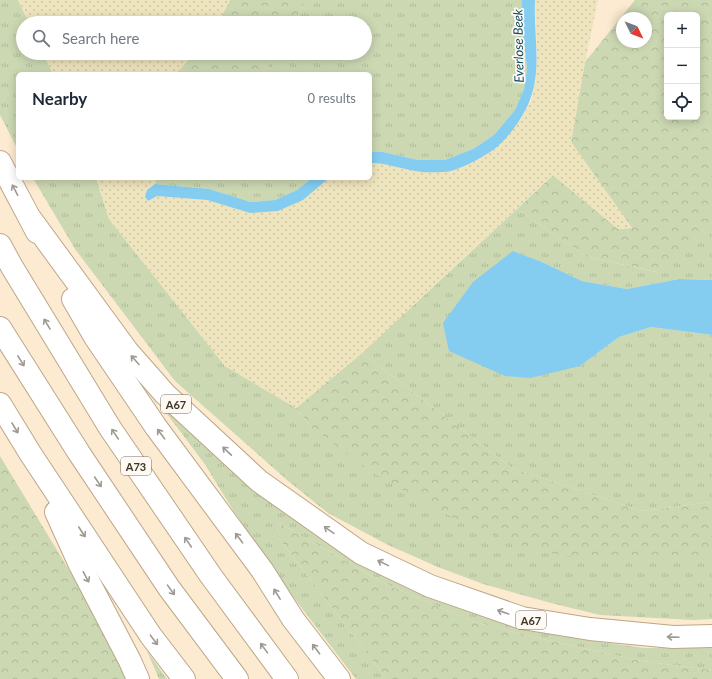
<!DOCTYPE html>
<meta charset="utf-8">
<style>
:root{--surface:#fff;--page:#f2f2f3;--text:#1f2937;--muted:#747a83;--line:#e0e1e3}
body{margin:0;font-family:Lato,sans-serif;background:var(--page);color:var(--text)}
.controls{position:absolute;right:12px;top:12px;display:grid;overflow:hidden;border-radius:6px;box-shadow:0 2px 10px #0003}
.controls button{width:36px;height:36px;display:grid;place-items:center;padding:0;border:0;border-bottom:1px solid var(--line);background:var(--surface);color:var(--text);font:20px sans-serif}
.compass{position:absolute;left:616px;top:12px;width:36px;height:36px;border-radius:50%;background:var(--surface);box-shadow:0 2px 10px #0003;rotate:133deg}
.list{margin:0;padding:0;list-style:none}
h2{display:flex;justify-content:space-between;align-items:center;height:52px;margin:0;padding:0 16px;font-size:17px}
h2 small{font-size:13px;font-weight:400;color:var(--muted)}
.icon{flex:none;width:22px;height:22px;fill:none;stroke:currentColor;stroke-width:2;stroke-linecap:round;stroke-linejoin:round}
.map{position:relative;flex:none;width:712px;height:679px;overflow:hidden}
.search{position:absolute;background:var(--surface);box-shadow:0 2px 10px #0003;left:16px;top:16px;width:356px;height:44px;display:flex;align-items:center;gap:10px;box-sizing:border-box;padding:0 14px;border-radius:22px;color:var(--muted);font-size:15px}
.panel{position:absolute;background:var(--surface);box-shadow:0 2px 10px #0003;left:16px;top:72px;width:356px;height:108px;border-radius:6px}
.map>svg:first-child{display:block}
.grass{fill:url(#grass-tufts)}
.forest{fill:url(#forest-crowns);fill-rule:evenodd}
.sand{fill:url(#sand-dots)}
.water{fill:#84cdf1}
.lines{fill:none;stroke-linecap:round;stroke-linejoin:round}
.highway-casing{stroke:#bca789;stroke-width:24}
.highway{stroke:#fff;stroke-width:22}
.oneway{stroke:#9e9a93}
.labels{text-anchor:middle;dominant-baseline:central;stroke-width:3.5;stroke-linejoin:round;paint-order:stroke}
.shield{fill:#fefaf3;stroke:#766f64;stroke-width:1}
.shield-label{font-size:11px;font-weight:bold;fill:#3c3427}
.water-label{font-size:13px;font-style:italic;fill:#0f4c64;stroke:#fefaf3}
</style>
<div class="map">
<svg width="712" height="679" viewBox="0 0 712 679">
<defs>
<pattern id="grass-tufts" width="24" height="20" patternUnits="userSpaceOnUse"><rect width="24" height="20" fill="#cbd8b2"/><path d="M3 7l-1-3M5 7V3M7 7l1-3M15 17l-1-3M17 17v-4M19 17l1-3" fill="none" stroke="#afba99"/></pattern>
<pattern id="forest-crowns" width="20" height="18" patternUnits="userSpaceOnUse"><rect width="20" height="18" fill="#cbd8b2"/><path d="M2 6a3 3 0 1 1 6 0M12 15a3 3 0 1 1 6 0" fill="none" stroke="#afba99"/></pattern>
<pattern id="sand-dots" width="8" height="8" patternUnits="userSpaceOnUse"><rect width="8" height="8" fill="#eee4be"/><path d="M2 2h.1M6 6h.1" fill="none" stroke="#cdc4a3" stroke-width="1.8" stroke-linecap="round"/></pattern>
</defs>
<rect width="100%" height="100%" fill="#fcebd1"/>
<!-- grass -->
<g class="grass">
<polygon points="0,0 18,0 29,23 23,23 23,53 43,53 53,74 18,74 18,150 0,115"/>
<polygon points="305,0 522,0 521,10 527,69 524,89 515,110 494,135 473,149 445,160 418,160 383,152 370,152 370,74 262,74 277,53 365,53 365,23 295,23"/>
<polygon points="33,178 96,178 109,219 225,366 296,408 312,428 613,560 712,560 712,619 693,620 600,615 551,603 483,584 438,567 388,545 328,513 287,480 175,381 75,249"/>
<polygon points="156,178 312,178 297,190 275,200 251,202 209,189 155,184"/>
<polygon points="517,209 588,257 656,272 712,222 712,280 679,279 627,289 582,281 542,262 513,251 580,366 619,337 651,327 712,335 712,502 642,511 512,468 362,353"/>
<polygon points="155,398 208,445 478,613 579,639 645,648 712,648 712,670 641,661 529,636 471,621 386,584 279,523 277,531 280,540 387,679 356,679 291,594 233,510 204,463"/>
<polygon points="147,651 167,679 159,679"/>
</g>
<!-- forest -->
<g class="forest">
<polygon points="230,0 305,0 295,23 218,23"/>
<path d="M635,0h77v222l-55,50 -69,-15 -71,-48 36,-34 65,54 14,-1 -61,-86 14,-80zM667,15h30v102h-30zM622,18h24v24h-24z"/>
<polygon points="195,53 277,53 262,74 175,74"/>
<polygon points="362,353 512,468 642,511 712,502 712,560 613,560 563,556 522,546 455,519 373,473 312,428 296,408"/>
<polygon points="0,456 98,618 127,679 0,679"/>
<polygon points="279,523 386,584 471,621 529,636 641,661 712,670 712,679 387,679 280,540 277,531"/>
</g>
<!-- sand -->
<g class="sand">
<polygon points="18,0 230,0 218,23 29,23"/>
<polygon points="535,0 598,0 585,62 571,142 632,228 618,229 553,175 362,353 296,408 225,366 109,219 96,178 156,178 155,184 147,190 145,197 148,201 157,196 207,200 250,213 303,200 329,178 370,178 370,163 382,163 416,171 447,172 480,159 521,119 531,101 536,80 537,54"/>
<polygon points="43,53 195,53 175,74 53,74"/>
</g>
<!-- water -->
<g class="water">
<path d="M522,0h13c-2,46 12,82 -18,124 -8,11 -16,21 -27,28 -10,7 -33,19 -45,20 -9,0 -21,1 -30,-1 -16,-3 -29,-8 -45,-8v-11h13l35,8h27l28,-11 21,-14 21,-25 9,-21 3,-20 -6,-59z"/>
<polygon points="312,178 329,178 303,200 278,211 250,213 207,200 157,196 148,201 145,197 147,190 155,184 209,189 251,202 275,200 297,190"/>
<polygon points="513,251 542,262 582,281 627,289 679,279 712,280 712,335 651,327 619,337 580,366 530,378 505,376 449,351 443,323 473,282"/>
</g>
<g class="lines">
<!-- highway casing -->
<g class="highway-casing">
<g id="highway">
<polyline points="0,162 37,232"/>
<polyline points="30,218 128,352 165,394 259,481 361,553 430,586 522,618 590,629 673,637 712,636"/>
<polyline points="0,245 12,267 110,428 211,576 287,679"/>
<polyline points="73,299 95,337 156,427 262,570 293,619 339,679"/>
<polyline points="0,328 79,453 169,588 237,679"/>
<polyline points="0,404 30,453 151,636 184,679"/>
<polyline points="56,512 80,565 130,661 138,679"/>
</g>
</g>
<!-- highway -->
<use href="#highway" class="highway"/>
</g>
<!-- one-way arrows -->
<defs><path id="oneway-shaft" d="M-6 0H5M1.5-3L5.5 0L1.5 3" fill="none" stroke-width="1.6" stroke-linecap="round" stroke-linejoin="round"/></defs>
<g class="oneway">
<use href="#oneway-shaft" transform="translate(15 190) rotate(-118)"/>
<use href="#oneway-shaft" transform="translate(47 324) rotate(-121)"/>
<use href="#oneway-shaft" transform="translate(135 360) rotate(-132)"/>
<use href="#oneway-shaft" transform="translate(21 361) rotate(58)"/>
<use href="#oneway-shaft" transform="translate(15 428) rotate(59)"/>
<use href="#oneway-shaft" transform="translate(115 434) rotate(-124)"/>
<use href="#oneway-shaft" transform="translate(161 434) rotate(-127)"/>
<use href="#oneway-shaft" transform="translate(227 451) rotate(-137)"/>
<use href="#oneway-shaft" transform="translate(98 482) rotate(56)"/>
<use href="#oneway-shaft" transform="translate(329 530) rotate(-145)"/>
<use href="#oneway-shaft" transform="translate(82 532) rotate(57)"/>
<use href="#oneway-shaft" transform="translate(239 538) rotate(-127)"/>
<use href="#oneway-shaft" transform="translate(188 542) rotate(-124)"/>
<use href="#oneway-shaft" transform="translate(383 563) rotate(-154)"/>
<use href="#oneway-shaft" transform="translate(86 577) rotate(62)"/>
<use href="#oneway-shaft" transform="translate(171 590) rotate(54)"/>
<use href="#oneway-shaft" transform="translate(277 594) rotate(-122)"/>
<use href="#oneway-shaft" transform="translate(503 612) rotate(-161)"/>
<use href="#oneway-shaft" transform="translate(673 637) rotate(-178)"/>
<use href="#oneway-shaft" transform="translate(154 640) rotate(53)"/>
<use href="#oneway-shaft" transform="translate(264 648) rotate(-126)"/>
<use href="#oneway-shaft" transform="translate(316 649) rotate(-127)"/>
</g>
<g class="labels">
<!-- shield labels -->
<g class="shield">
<rect x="161" y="395" width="30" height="18" rx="3"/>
<rect x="121" y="457" width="30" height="18" rx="3"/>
<rect x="516" y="611" width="30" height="18" rx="3"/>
</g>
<g class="shield-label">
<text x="176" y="404">A67</text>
<text x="136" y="466">A73</text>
<text x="531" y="620">A67</text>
</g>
<!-- water labels -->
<g class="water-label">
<text transform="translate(518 46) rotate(-91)">Everlose Beek</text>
</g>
</g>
</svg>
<div class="controls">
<button>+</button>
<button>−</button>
<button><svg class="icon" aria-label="locate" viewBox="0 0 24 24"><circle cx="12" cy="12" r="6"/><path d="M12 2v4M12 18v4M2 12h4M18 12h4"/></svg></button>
</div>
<svg class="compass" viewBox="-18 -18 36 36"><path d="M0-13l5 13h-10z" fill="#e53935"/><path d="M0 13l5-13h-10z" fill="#747a83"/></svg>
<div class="search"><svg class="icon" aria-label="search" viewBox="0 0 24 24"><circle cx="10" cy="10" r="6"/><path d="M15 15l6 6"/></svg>Search here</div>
<section class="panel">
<h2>Nearby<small>0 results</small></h2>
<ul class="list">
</ul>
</section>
</div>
